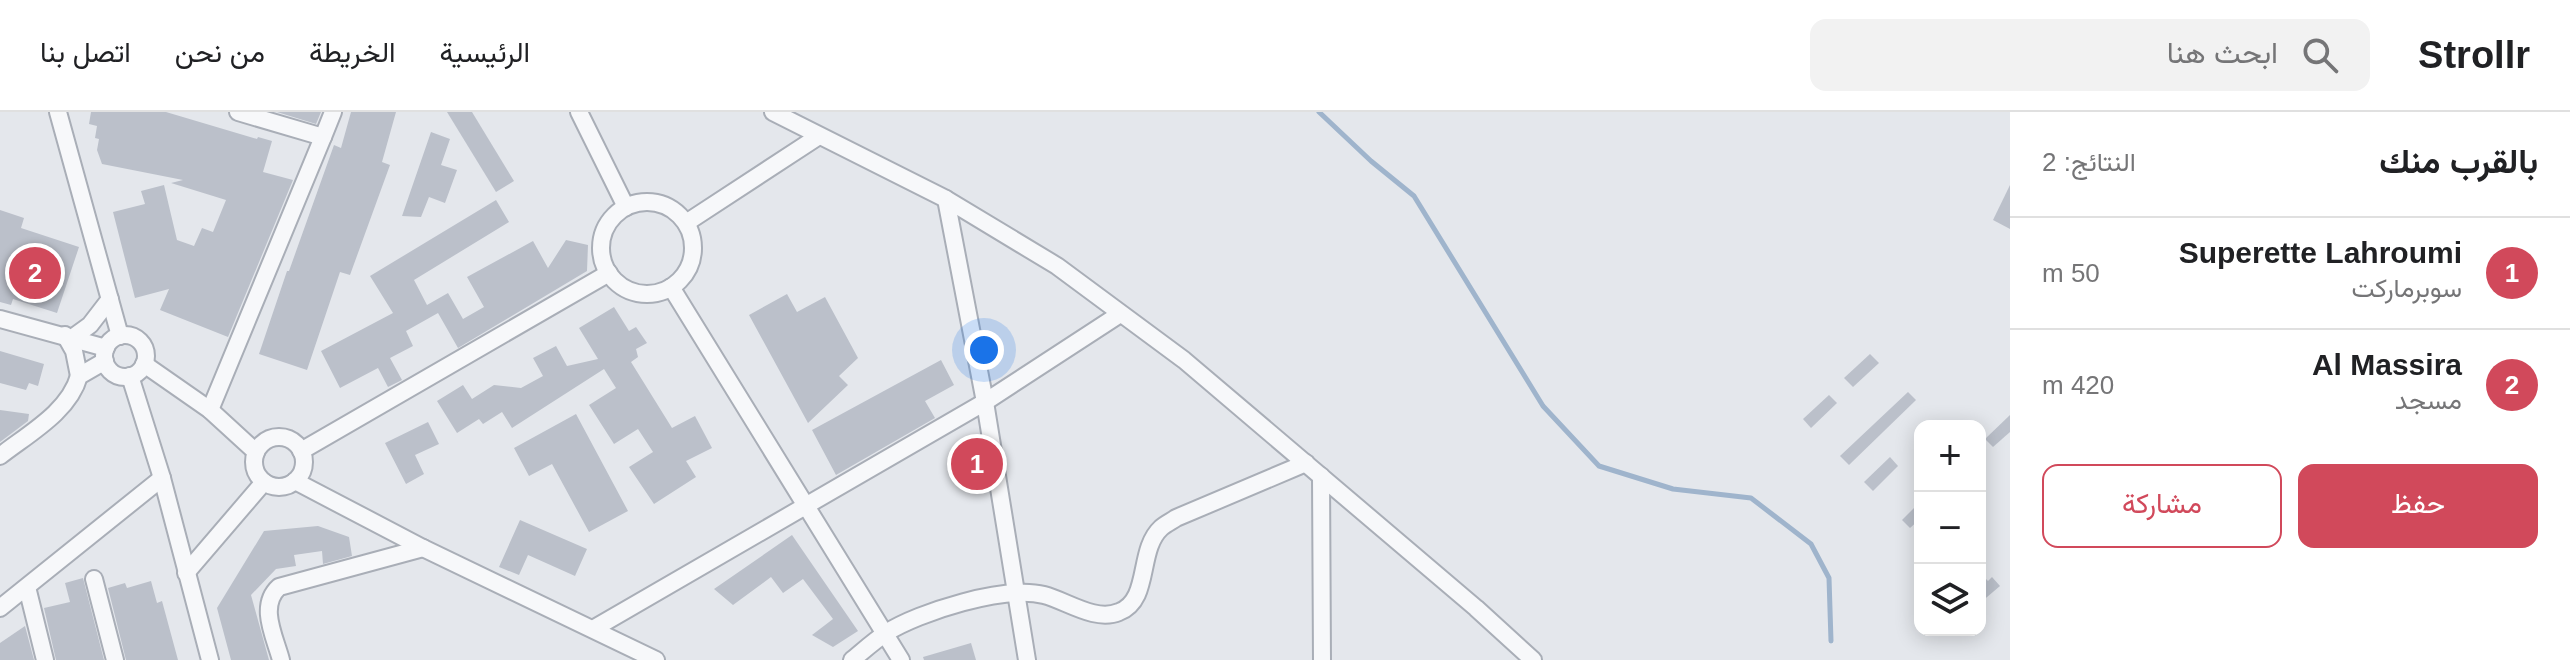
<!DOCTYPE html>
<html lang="ar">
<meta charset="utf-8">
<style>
:root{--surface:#fff;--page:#f2f2f2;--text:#202124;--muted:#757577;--line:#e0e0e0;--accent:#d1495b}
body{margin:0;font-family:Helvetica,Vazirmatn,sans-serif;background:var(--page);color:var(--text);direction:rtl}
.controls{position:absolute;right:24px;bottom:24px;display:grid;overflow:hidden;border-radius:16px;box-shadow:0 4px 20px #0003}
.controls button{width:72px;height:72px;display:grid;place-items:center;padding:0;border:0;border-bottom:2px solid var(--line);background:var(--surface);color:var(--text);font:40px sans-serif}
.you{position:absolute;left:984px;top:238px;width:28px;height:28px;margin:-20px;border:6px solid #fff;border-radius:50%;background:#1a73e8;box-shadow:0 0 0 12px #1a73e833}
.badge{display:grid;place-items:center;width:52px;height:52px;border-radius:50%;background:var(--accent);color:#fff;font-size:26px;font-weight:700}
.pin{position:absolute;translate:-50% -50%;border:4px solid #fff;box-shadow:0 2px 8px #0006}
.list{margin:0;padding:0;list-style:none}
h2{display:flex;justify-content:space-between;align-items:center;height:104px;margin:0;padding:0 32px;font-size:34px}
h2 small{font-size:26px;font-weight:400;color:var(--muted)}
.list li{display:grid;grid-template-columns:52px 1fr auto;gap:24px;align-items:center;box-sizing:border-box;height:112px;padding:0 32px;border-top:2px solid var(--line)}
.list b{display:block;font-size:30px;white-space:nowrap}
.list p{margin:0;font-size:26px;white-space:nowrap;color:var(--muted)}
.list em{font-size:26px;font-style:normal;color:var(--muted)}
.actions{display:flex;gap:16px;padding:24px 32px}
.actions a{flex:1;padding:18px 0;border:2px solid var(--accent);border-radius:16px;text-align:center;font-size:28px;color:var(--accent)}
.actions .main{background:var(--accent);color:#fff}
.icon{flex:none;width:44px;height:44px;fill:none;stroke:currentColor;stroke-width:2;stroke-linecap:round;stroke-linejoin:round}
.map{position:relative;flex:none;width:2010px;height:548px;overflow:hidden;direction:ltr}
header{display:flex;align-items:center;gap:48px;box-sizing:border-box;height:112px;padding:0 40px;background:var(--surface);border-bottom:2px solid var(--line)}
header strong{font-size:38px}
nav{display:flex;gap:44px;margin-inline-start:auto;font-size:28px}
.search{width:560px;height:72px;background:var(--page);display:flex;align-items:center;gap:20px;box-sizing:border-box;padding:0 28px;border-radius:16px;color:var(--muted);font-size:30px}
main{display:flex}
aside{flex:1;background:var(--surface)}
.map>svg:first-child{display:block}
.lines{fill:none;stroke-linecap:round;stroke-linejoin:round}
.stream{stroke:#9fb4cc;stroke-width:5}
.building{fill:#bbc0ca}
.minor-casing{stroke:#a9aeb7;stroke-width:20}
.minor{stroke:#f7f8fa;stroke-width:16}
</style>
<header>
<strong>Strollr</strong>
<div class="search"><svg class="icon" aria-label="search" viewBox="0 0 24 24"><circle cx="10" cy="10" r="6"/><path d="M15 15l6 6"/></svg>ابحث هنا</div>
<nav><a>الرئيسية</a><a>الخريطة</a><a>من نحن</a><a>اتصل بنا</a></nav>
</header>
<main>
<aside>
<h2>بالقرب منك<small>النتائج: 2</small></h2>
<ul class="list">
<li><span class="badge">1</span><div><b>Superette Lahroumi</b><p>سوبرماركت</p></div><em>50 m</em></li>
<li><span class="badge">2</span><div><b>Al Massira</b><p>مسجد</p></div><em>420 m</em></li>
</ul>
<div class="actions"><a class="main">حفظ</a><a>مشاركة</a></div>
</aside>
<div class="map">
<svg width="2010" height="548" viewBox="0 0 2010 548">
<rect width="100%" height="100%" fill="#e4e7ec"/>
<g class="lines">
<!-- stream -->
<polyline class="stream" points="1319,0 1371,49 1414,84 1543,294 1599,354 1673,377 1751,386 1811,432 1829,466 1831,529"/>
</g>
<!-- building -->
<g class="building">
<polygon points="91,0 166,0 257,27 258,25 272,29 263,60 293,68 228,225 160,198 169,177 135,186 113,100 145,92 141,79 164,73 177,128 194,134 202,116 213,120 226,88 171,71 183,68 102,52 97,38 99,27 95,26 97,14 89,12"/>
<polygon points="277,0 321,0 316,12"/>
<polygon points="351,0 396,0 382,50 390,53 350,163 340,160 307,258 259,242 287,159 289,159 334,33 341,36"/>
<polygon points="447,0 472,0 514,69 496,80"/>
<polygon points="431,20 450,27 441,53 457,58 445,91 429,85 421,105 402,104"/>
<polygon points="2010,73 2010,117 1993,108"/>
<polygon points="496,88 509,110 414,168 427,193 448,181 463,207 484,195 467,165 533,129 548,156 566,128 588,133 587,159 458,236 438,201 406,219 413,234 390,246 402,268 388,275 378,256 340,276 321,239 393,201 370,164"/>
<polygon points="0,98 24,106 21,116 79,135 57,201 13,187 11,193 0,190"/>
<polygon points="787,182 797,200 825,185 858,246 839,264 848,273 808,311 749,203"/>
<polygon points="614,195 629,219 636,215 647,231 636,237 638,245 631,250 672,316 695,304 712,336 686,349 696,365 654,392 629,355 653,340 638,317 614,332 589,293 616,276 604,257 512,316 502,300 483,312 479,307 457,321 437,289 463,273 472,287 494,273 521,276 543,264 533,246 556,234 567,254 598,247 579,216"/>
<polygon points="0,239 44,252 38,274 29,271 26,278 0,271"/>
<polygon points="1870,242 1879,251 1853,275 1844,266"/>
<polygon points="941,248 954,273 925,289 935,306 836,363 812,318"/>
<polygon points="1908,280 1916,288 1849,353 1840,344"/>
<polygon points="1829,283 1837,291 1811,316 1803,307"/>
<polygon points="0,298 29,302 28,309 0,330"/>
<polygon points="576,302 628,399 589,420 552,352 529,364 514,336"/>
<polygon points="2010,303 2010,320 1993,335 1985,327"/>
<polygon points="428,310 439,332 415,343 424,362 406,372 385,331"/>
<polygon points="1890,345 1898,354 1873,379 1864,370"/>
<polygon points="1920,390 1920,407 1910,416 1902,408"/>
<polygon points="520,408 587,437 575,464 528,443 519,463 499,455"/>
<polygon points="318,414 349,425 352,444 323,452 322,439 294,443 296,454 276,457 251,483 269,548 231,548 217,496 264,419"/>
<polygon points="792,423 858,519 833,535 812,523 833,507 803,467 783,481 771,465 733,493 714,477"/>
<polygon points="1980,461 1988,469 1992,465 2000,474 1980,491"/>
<polygon points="83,466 104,548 56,548 44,496 70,490 65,471"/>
<polygon points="151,469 157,491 162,489 178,548 126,548 108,476 125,471 127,476"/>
<polygon points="25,514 34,548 0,548 0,531"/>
<polygon points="971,531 976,548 924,548 923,545"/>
</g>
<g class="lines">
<!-- minor casing -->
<g class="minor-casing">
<g id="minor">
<polyline points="58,0 120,224"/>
<polyline points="238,0 323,25 333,0"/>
<polyline points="579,0 626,95"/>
<polyline points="773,0 946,87 1057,154 1184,248 1476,496 1533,548"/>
<polyline points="946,87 985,290 1027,548"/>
<circle cx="647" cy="136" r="46"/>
<polyline points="686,111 819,24"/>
<polyline points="671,175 901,548"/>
<polyline points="0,207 106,236"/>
<polyline points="65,223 74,239 79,264"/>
<circle cx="125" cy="244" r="21"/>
<polyline points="72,226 90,213 110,187"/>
<polyline points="144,252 210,298 256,340"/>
<polyline points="130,264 162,366 210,548"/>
<polyline points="210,298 323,25"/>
<circle cx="279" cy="350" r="25"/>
<polyline points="301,339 609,161"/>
<path d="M0,344c28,-22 69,-44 79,-80l26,-15"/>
<polyline points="1321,364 1322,548"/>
<polyline points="295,369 423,436 656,548"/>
<polyline points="186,461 264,370"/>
<polyline points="94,467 115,548"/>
<polyline points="27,475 45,548"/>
<polyline points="0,496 162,366"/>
<polyline points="593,517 985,290 1120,202"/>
<path d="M281,548c-6,-23 -23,-54 -2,-73l144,-39"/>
<path d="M852,548c11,-9 22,-19 34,-27 33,-21 119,-48 158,-38 23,6 51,27 75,17 32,-12 18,-62 42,-84 4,-4 11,-7 15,-10l130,-55"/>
</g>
</g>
<!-- minor -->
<use href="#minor" class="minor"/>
</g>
</svg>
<div class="controls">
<button>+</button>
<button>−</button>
<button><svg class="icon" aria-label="layers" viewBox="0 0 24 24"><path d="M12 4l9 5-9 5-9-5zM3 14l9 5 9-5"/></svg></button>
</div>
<div class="you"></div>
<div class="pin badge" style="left:977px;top:352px">1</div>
<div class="pin badge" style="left:35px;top:161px">2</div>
</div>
</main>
